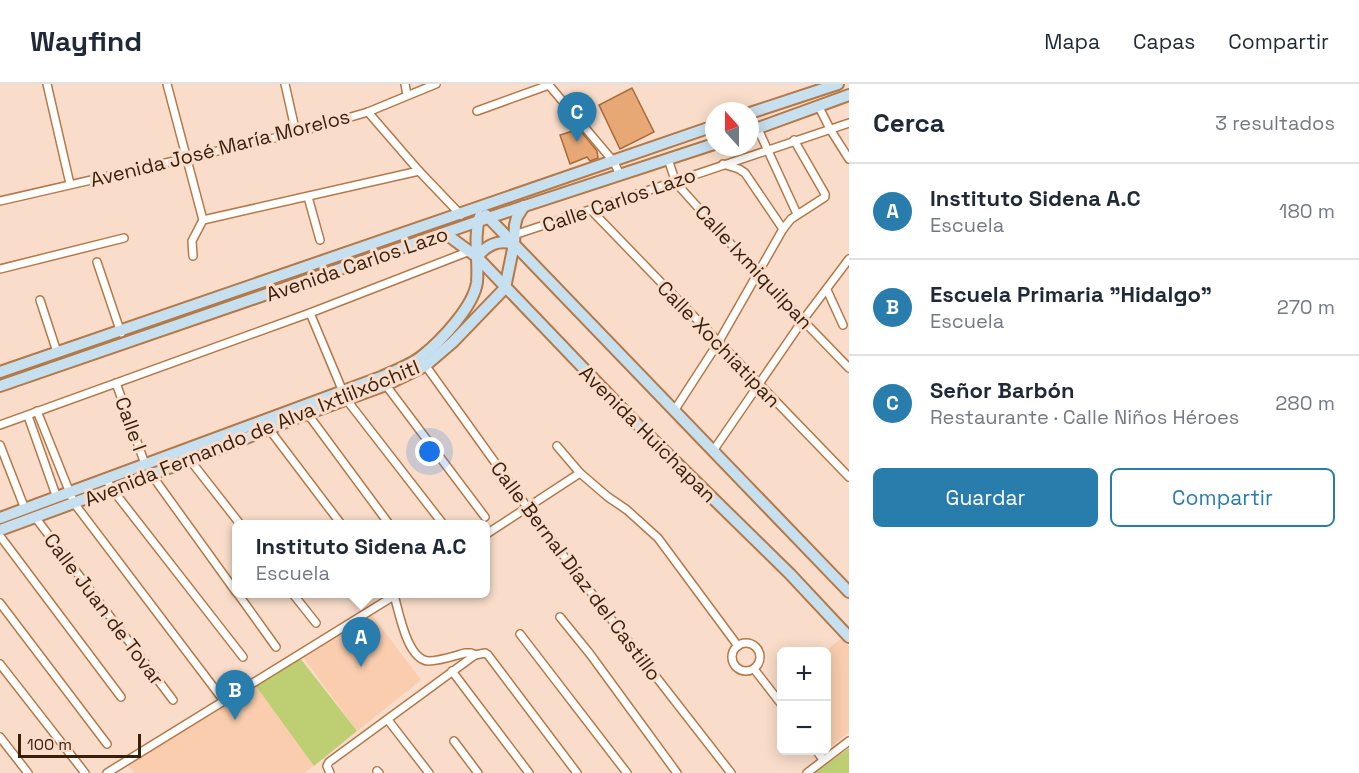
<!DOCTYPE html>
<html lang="es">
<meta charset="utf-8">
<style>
:root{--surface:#fff;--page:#f2f2f3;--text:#1f2937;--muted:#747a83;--line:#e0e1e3;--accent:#287dad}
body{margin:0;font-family:"Space Grotesk",sans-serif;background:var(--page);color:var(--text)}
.controls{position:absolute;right:18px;bottom:18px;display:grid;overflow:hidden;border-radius:9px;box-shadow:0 3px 15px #0003}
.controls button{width:54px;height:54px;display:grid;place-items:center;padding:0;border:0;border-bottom:2px solid var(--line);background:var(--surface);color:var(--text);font:30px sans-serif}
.compass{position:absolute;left:705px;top:18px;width:54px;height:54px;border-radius:50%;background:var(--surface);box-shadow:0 3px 15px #0003;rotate:339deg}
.scale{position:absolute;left:18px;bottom:15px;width:123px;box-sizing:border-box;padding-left:6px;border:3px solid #371f0a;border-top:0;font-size:16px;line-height:21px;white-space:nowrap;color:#371f0a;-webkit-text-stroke:4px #f9ddca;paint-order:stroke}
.you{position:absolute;left:430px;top:368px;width:21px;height:21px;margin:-15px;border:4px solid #fff;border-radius:50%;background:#1a73e8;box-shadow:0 0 0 9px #1a73e833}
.badge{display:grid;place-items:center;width:39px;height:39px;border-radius:50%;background:var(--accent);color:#fff;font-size:20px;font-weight:700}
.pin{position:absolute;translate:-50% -50px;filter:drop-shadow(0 2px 3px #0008)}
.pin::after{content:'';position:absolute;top:32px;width:21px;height:18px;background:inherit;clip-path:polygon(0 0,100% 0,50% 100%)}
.popup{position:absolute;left:232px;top:436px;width:258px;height:78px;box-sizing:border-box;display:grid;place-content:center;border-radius:9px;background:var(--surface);filter:drop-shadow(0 2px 4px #0005);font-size:20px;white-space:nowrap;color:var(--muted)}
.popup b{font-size:22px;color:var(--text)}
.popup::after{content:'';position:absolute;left:50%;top:100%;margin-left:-12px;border:12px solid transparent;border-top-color:var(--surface)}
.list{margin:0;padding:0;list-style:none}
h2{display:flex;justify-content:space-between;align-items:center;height:78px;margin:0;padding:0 24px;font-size:26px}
h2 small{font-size:20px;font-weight:400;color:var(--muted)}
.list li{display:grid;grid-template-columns:39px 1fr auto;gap:18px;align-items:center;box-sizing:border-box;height:96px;padding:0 24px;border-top:2px solid var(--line)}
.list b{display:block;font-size:22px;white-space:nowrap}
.list p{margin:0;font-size:20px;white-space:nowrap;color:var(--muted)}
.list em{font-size:20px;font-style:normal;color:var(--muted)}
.actions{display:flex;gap:12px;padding:18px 24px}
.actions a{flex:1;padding:14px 0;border:2px solid var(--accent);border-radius:9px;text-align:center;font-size:21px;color:var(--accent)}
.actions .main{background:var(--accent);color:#fff}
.map{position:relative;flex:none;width:849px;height:689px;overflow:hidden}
header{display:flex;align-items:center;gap:36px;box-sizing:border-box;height:84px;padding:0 30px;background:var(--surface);border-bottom:2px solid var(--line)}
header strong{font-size:28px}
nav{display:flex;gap:33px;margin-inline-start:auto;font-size:21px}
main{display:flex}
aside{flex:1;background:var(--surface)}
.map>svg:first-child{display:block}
.built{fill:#f9cdad}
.green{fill:#bdcf72}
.building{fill:#e8a876;stroke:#a76b3a;stroke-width:1.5}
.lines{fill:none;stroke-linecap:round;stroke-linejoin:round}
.street-casing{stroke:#b57847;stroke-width:10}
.secondary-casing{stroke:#b57847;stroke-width:14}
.street{stroke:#fff;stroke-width:7}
.secondary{stroke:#c7e0ef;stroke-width:10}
.labels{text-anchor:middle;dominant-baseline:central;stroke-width:6;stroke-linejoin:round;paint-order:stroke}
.street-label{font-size:20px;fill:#371f0a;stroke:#f9ddca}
</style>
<header>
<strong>Wayfind</strong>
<nav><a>Mapa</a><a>Capas</a><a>Compartir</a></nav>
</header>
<main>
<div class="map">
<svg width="849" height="689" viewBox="0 0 849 689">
<rect width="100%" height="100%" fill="#f9ddca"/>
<!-- built -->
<g class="built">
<polygon points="369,527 421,596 357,647 300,569"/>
<polygon points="842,554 849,562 849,648 827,666 825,567"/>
<polygon points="253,598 314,682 304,689 134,689 124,674"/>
</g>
<!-- green -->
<g class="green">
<polygon points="297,570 357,647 314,682 253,598"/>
<polygon points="849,664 849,689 815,689"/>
</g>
<!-- building -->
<g class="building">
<polygon points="632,4 654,48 620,65 599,21"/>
<polygon points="579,45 597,67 598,74 590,77 587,73 570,80 560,51"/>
</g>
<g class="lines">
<!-- street casing -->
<g class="street-casing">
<g id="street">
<polyline points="47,0 70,100"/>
<polyline points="167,0 203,136"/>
<polyline points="285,0 296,49"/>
<polyline points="405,0 407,11"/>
<polyline points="548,0 614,78 620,91"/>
<polyline points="819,23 830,45 849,75"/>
<polyline points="477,27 549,1"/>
<polyline points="368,28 419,87 461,131"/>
<polyline points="758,45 797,130"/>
<polyline points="668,75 676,99 757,189 849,284"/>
<polyline points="723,80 739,85 745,89 783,145"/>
<polyline points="308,113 320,156"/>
<polyline points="0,117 296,49 368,28 436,0"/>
<polyline points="591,126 849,393"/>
<polyline points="203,136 419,87"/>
<path d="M514,151c112,-37 223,-74 335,-112"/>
<polyline points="193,172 192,157 203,136"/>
<polyline points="97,178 121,249"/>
<polyline points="0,185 124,154"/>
<polyline points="827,206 843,241"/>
<polyline points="40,216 57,268"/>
<polyline points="310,229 346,315 443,440"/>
<polyline points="423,278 527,423 611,535 731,689"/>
<polyline points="116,299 145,380"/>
<polyline points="385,300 485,433"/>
<polyline points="37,327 74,419 224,617"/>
<polyline points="674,327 718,259 783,145 791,135 825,113 825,110 794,56"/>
<polyline points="307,329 389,440"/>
<polyline points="28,332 57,414"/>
<polyline points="0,341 310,229 470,167"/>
<polyline points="269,345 341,440"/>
<polyline points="0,361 25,425"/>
<polyline points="557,362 580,389 608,413 627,426 658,454 738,562"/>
<polyline points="713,367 803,236 849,175"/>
<polyline points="190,376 240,440"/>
<polyline points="151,390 236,508"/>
<polyline points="106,395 112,405 243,573"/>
<polyline points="35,433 173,616"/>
<polyline points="485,451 580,389"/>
<polyline points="0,452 121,613"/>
<polyline points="238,510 276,563"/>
<polyline points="293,510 316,539"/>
<path d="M394,511c5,17 13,64 34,66 12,0 26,-5 37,-8h6l4,2"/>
<polyline points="0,519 107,660"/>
<polyline points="560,533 590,570 677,689"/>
<polyline points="520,550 627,689"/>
<circle cx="746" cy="573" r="14"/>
<polyline points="0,580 85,689"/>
<polyline points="754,585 782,621"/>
<polyline points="452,587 529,689"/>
<polyline points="388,636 429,689"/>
<polyline points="0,653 28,689"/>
<polyline points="454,657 478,689"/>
<polyline points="816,666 823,676"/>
<polyline points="377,687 379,689"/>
<polyline points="107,689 397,510"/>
<polyline points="330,689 327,682 329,678 475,571 485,569 488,571 577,689"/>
<polyline points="807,689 849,657"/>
</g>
</g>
<!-- secondary casing -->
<g class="secondary-casing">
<g id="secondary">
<polyline points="750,29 838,0"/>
<polyline points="750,47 849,11"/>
<polyline points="486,131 849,508"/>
<polyline points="446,150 477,173 633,336 790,490 849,553"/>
<path d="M477,173c10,-12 21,-18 37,-13"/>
<polyline points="0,288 714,42"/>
<polyline points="0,302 479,137 714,60"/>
<path d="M0,434l381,-141c13,-6 30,-12 41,-21 19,-15 52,-50 55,-74 2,-22 -4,-45 3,-66"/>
<polyline points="0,446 196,374 296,334 386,301 425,282 453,258 505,204 514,160 515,141 517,133 524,122"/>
</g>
</g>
<!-- street -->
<use href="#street" class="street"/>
<!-- secondary -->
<use href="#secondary" class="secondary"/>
</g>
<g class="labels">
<!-- street labels -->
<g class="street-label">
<text transform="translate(220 64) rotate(-14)">Avenida José María Morelos</text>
<text transform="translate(619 116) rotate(-19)">Calle Carlos Lazo</text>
<text transform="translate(357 180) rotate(-19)">Avenida Carlos Lazo</text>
<text transform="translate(754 183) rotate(47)">Calle Ixmiquilpan</text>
<text transform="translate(719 260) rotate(46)">Calle Xochiatipan</text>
<text transform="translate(131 340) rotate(70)">Calle I</text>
<text transform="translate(252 349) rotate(-22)">Avenida Fernando de Alva Ixtlilxóchitl</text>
<text transform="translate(648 350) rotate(45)">Avenida Huichapan</text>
<text transform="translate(576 487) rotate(53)">Calle Bernal Díaz del Castillo</text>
<text transform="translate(104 525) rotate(53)">Calle Juan de Tovar</text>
</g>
</g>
</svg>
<div class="controls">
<button>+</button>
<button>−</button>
</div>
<svg class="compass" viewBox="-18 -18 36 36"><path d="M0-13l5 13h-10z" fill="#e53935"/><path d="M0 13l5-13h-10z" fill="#747a83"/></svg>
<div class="scale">100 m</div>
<div class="you"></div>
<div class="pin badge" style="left:361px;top:583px">A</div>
<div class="popup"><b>Instituto Sidena A.C</b>Escuela</div>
<div class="pin badge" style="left:235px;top:636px">B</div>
<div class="pin badge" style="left:577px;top:58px">C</div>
</div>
<aside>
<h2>Cerca<small>3 resultados</small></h2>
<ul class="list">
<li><span class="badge">A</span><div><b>Instituto Sidena A.C</b><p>Escuela</p></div><em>180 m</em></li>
<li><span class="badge">B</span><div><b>Escuela Primaria &quot;Hidalgo&quot;</b><p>Escuela</p></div><em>270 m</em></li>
<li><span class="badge">C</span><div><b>Señor Barbón</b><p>Restaurante · Calle Niños Héroes</p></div><em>280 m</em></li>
</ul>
<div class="actions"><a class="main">Guardar</a><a>Compartir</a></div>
</aside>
</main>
